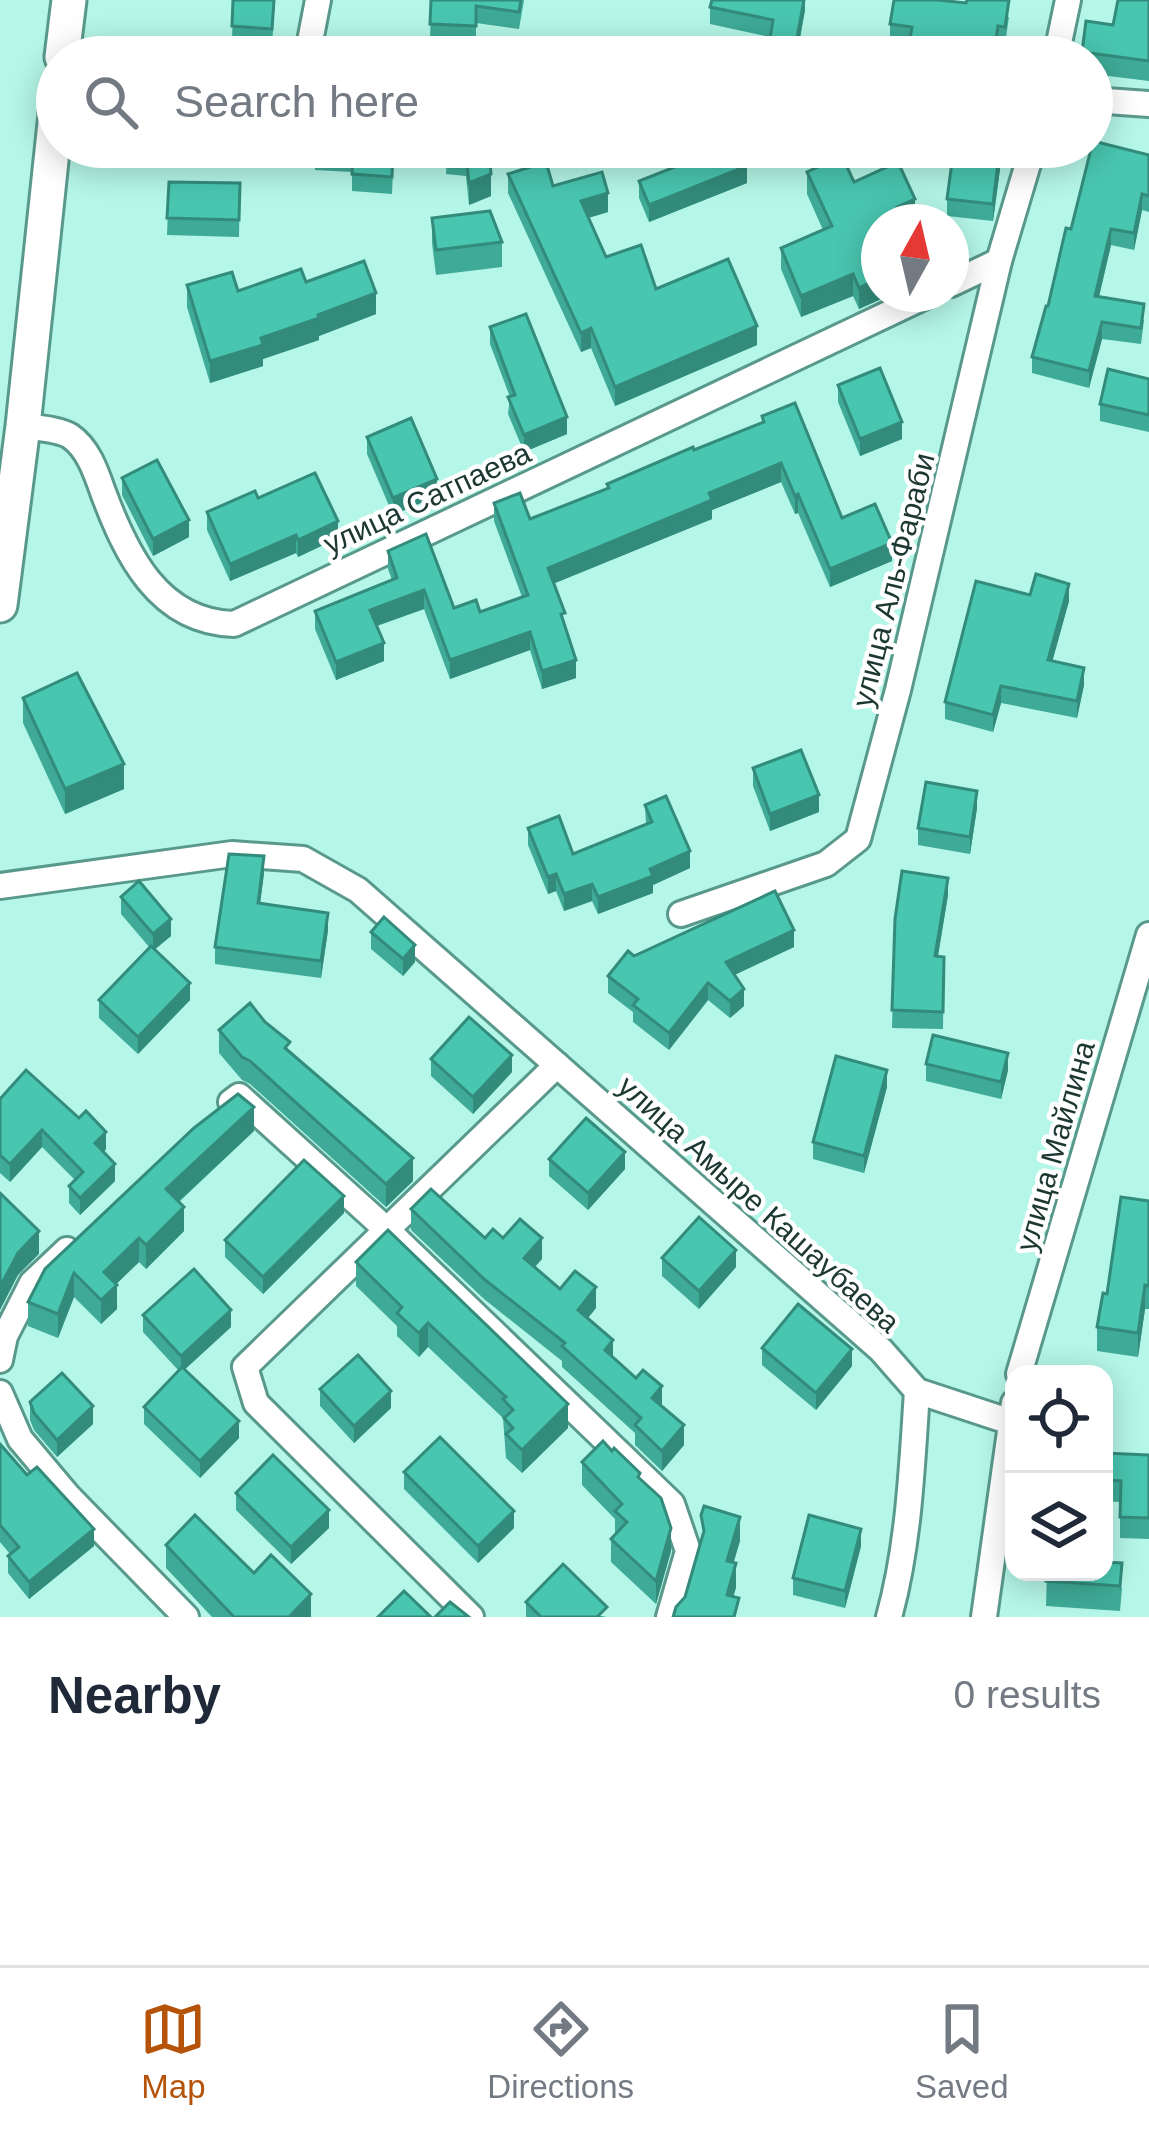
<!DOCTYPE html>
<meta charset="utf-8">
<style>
:root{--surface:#fff;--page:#f2f2f3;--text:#1f2937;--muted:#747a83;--line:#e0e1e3;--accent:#b45309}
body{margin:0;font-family:Arial,sans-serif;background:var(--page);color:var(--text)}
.controls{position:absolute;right:36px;bottom:36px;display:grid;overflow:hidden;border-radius:24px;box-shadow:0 6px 30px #0003}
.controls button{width:108px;height:108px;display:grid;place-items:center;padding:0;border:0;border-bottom:3px solid var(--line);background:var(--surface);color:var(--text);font:60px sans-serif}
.compass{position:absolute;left:861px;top:204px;width:108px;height:108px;border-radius:50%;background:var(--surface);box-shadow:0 6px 30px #0003;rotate:8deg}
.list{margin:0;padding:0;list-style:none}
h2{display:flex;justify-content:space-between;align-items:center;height:156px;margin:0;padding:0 48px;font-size:51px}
h2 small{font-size:39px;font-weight:400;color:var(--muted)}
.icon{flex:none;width:66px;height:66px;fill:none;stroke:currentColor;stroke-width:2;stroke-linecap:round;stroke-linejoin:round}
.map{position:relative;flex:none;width:1149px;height:1617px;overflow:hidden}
.search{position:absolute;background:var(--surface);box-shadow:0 6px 30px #0003;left:36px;right:36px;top:36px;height:132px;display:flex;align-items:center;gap:30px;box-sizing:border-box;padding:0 42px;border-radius:66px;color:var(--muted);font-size:45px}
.sheet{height:348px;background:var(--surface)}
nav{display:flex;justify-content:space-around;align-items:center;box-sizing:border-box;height:168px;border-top:3px solid var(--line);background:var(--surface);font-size:33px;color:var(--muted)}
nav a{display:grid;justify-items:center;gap:6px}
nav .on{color:var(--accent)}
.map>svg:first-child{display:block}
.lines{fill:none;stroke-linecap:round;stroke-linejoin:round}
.street-casing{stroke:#59998c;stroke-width:30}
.secondary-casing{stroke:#59998c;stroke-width:39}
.street{stroke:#fff;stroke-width:24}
.secondary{stroke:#fff;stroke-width:33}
.wall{fill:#3faa97}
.shaded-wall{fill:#338b7b}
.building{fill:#49c6b0;stroke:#338b7b;stroke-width:3}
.labels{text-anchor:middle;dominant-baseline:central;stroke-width:9;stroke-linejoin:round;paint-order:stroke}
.street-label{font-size:30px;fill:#1d3832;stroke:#fff}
</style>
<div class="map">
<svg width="1149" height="1617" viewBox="0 0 1149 1617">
<rect width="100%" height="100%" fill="#b4f6e7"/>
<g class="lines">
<!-- street casing -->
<g class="street-casing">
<g id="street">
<polyline points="62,56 136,57"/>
<polyline points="307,57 318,0"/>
<polyline points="1056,57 1068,0"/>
<polyline points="1092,100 1149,104"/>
<polyline points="951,284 999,261"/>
<path d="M23,426c13,2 36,3 47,10 18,12 26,36 33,56 23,62 55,130 131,132l696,-330"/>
<polyline points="0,886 232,854 303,859 358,890 881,1350 917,1391 1011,1422"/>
<polyline points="681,914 826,864 858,839 898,690 999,261 1033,147"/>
<polyline points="231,1102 239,1096 386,1229 672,1504 688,1551 669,1617"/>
<polyline points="0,1360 5,1336 32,1283 67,1250"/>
<polyline points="1019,1374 1149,935"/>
<polyline points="0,1393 20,1439 68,1496 186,1617"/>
<polyline points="471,1617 256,1403 245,1367 557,1065"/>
<path d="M889,1617c20,-72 23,-151 28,-226"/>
<polyline points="984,1617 1014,1403"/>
</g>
</g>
<!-- secondary casing -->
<g class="secondary-casing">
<g id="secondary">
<polyline points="62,57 69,0"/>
<polyline points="0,605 23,426 57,104"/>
</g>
</g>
<!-- street -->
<use href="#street" class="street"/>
<!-- secondary -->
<use href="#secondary" class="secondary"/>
</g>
<!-- wall -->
<g class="wall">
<polygon points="233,0 275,0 272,46 232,43"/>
<polygon points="431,0 524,0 519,29 476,23 476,43 430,41"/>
<polygon points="805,0 805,10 797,57 770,56 770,37 710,24 710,7"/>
<polygon points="1149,0 1149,81 1092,74 1092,57 1082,57 1086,21 1113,25"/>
<polygon points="1009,17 1005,44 998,43 996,57 956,57 939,55 939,57 910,56 910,44 890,41 890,24"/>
<polygon points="187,147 394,147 392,194 352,191 352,172 315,170 315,159 187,154"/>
<polygon points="447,147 489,147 491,196 469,205 466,176 446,174"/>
<polygon points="1003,147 993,221 947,216 947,199"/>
<polygon points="1149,155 1149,212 1142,210 1134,250 1111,245 1099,297 1144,320 1141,344 1102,339 1089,388 1032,373 1032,357 1071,229"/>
<polygon points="807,172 854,182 915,221 879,222 879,294 892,294 859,309 853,296 801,317 781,269 781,248 823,230 807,194"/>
<polygon points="508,174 553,186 608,212 588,218 606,257 656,289 757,345 615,406 591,348 581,352 508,193"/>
<polygon points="639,181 747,183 649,222 639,198"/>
<polygon points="169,182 240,183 239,237 167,235"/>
<polygon points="432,218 502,242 502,267 436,275 432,243"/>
<polygon points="306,282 376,314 319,336 319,340 263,359 263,366 210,383 187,307 187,285 238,291"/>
<polygon points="490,327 567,434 524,452 508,414 510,397 490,344"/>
<polygon points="1149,379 1149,432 1100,421 1100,404"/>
<polygon points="838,385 902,439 860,456 838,402"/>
<polygon points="762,416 842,518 892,561 830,587 798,513 795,514 781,482 712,510 712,519 554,583 576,678 542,689 530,650 450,679 424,609 377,626 384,661 336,680 315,629 315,611 392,580 388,569 388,551 454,608 480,612 522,597 494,521 494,503 530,519 607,488 607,484 762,423"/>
<polygon points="367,437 437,496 393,515 367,454"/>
<polygon points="122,478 189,537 153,556 122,495"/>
<polygon points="258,498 338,538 298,557 296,553 230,581 207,530 207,512"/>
<polygon points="1030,595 1069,601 1052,661 1084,685 1077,718 1001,703 993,732 945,719 945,702"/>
<polygon points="23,698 124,789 65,814 23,723"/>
<polygon points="753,768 819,812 770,831 753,786"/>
<polygon points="645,805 690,868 653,885 653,893 598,914 592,901 564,911 556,891 548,894 528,845 528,828 573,854 646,824"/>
<polygon points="977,808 970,854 918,845 918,828"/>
<polygon points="264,873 260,903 328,930 321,978 215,964 215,947"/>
<polygon points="948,895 938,956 944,957 943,1029 892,1028 895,919"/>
<polygon points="121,897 171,936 155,949 190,1000 138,1054 99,1018 99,1000 150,948 121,914"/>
<polygon points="371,932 415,962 403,976 371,949"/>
<polygon points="794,947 734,975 744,1006 730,1018 708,1000 669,1050 633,1022 633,1012 608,993 608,976 634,956"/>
<polygon points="265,1022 290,1052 413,1181 386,1207 250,1084 242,1080 219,1053 219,1030"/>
<polygon points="431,1059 512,1072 473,1114 431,1076"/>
<polygon points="926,1064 1008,1070 1001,1099 926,1081"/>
<polygon points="887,1087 864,1173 813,1159 813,1142"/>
<polygon points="0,1099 106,1149 104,1152 115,1181 80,1215 69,1203 69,1186 75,1180 42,1147 10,1182 0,1173"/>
<polygon points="254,1131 179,1202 184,1231 146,1269 139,1262 116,1284 117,1309 101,1324 74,1297 58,1338 28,1326 28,1302"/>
<polygon points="549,1159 625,1169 588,1210 549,1176"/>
<polygon points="1149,1201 1149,1309 1145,1309 1138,1357 1097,1351 1097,1327 1107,1294"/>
<polygon points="411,1209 485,1238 503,1238 542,1259 535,1267 560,1289 596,1308 588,1318 613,1357 662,1406 684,1445 662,1471 635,1445 635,1433 562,1367 562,1361 484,1299 411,1230"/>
<polygon points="344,1213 263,1294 225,1257 225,1240"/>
<polygon points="662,1258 736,1267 699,1309 662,1276"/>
<polygon points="356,1262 568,1428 522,1473 506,1458 503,1418 428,1347 419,1357 397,1336 397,1326 356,1286"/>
<polygon points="143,1315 231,1327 185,1369 239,1438 200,1478 144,1424 144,1407 179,1371 143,1332"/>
<polygon points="762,1348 852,1366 816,1410 762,1365"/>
<polygon points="320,1389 391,1408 354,1443 320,1406"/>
<polygon points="30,1402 93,1424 57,1457 34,1430 30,1420"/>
<polygon points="0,1444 94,1546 29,1599 8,1573 8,1556 10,1554 0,1542"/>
<polygon points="1104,1453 1149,1455 1149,1539 1120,1538 1120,1502 1104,1501"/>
<polygon points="582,1462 640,1479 671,1551 656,1604 611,1562 611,1539 615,1534 615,1519 582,1485"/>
<polygon points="404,1472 514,1528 478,1563 404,1489"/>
<polygon points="236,1493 329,1528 291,1564 236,1510"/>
<polygon points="166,1545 254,1573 311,1617 212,1617 166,1568"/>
<polygon points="861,1546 845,1608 793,1595 793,1578"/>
<polygon points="1047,1572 1104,1572 1122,1588 1120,1611 1046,1606"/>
<polygon points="526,1602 607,1617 526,1617"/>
</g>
<!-- shaded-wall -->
<g class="shaded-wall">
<polygon points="804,0 805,10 796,57 796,43"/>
<polygon points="1000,147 1003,147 993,221 993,204"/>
<polygon points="747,166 747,183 649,222 649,205"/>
<polygon points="491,174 491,196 469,205 469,183"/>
<polygon points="608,193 608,212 581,220 581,201"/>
<polygon points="1142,194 1142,210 1134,250 1134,233"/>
<polygon points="915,199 915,221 897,222 897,207"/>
<polygon points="1111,229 1111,245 1095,313 1095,296"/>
<polygon points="853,274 853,296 801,317 801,296"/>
<polygon points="879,278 879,294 892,294 859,309 859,288"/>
<polygon points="376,293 376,314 319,336 319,340 263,359 263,366 210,383 210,361 318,315"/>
<polygon points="1102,322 1102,339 1089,388 1089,371"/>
<polygon points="757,326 757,345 615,406 615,387"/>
<polygon points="591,328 591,348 581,352 581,333"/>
<polygon points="567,417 567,434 524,452 524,435"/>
<polygon points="902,422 902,439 860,456 860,439"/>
<polygon points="781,463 781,482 712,510 712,519 548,586 548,568 709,493"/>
<polygon points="437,479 437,496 393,515 393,498"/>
<polygon points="798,494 798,513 795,514 795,496"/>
<polygon points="189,520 189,537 153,556 153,539"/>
<polygon points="338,521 338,538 298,557 298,540"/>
<polygon points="296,535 296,553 230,581 230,564"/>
<polygon points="892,543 892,561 830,587 830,569"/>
<polygon points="1069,584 1069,601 1048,677 1048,660"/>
<polygon points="424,590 424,609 370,628 370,610"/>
<polygon points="530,632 530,650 450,679 450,660"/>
<polygon points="384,643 384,661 336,680 336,662"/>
<polygon points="576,660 576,678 542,689 542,671"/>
<polygon points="1084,668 1084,685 1077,718 1077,701"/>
<polygon points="1001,686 1001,703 993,732 993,715"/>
<polygon points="124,764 124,789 65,814 65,789"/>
<polygon points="977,791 977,808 970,854 970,837"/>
<polygon points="819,795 819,812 770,831 770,814"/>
<polygon points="690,851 690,868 653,885 653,893 598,914 598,897 650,869"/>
<polygon points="264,856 264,873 258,920 258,903"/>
<polygon points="556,874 556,891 548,894 548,877"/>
<polygon points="948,878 948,895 935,973 935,956"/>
<polygon points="592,884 592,901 564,911 564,894"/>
<polygon points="328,913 328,930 321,978 321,961"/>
<polygon points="171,919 171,936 153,951 153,934"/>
<polygon points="794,930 794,947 726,979 726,962"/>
<polygon points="415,945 415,962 403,976 403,959"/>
<polygon points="190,983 190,1000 138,1054 138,1037"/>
<polygon points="708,983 708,1000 669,1050 669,1033"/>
<polygon points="744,989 744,1006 730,1018 730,1001"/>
<polygon points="1008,1053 1008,1070 1001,1099 1001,1082"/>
<polygon points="512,1055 512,1072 473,1114 473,1097"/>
<polygon points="887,1070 887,1087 864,1173 864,1156"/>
<polygon points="254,1107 254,1131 166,1213 166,1189"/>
<polygon points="42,1130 42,1147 10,1182 10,1164"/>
<polygon points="106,1132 106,1149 95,1160 95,1143"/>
<polygon points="625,1152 625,1169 588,1210 588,1193"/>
<polygon points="413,1158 413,1181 386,1207 386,1184"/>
<polygon points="115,1164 115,1181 80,1215 80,1198"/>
<polygon points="344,1196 344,1213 263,1294 263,1277"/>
<polygon points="184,1207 184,1231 146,1269 146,1245"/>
<polygon points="39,1231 39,1254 18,1275 0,1310 0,1287 18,1253"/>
<polygon points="139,1238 139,1262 104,1296 104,1272"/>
<polygon points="542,1238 542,1259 524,1278 524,1258"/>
<polygon points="736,1250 736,1267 699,1309 699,1291"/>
<polygon points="74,1273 74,1297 58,1338 58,1314"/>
<polygon points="117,1285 117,1309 101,1324 101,1300"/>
<polygon points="1145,1285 1145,1309 1138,1357 1138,1333"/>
<polygon points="596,1287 596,1308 578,1330 578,1310"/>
<polygon points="231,1310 231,1327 181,1373 181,1356"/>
<polygon points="428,1323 428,1347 419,1357 419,1333"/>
<polygon points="613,1340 613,1361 605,1350"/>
<polygon points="852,1349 852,1366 816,1410 816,1393"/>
<polygon points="662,1386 662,1407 652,1398"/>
<polygon points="391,1391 391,1408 354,1443 354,1426"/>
<polygon points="568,1404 568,1428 522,1473 522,1450"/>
<polygon points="93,1406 93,1424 57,1457 57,1440"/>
<polygon points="239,1421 239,1438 200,1478 200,1461"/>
<polygon points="684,1425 684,1445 662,1471 662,1451"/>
<polygon points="329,1510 329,1528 291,1564 291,1547"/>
<polygon points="514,1511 514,1528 478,1563 478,1546"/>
<polygon points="740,1517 740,1541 727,1585 727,1561"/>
<polygon points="671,1528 671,1551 656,1604 656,1581"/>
<polygon points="94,1529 94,1546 29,1599 29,1582"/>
<polygon points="861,1529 861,1546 845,1608 845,1591"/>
<polygon points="736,1563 736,1588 727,1617 727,1595"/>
<polygon points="311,1594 311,1617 291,1617 291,1615"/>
</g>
<!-- building -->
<g class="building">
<polygon points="233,0 274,0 272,29 232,26"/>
<polygon points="431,0 521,0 519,12 476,6 476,26 430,24"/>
<polygon points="712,0 804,0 796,43 770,39 773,20 710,7"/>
<polygon points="894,0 938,0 966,3 967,0 1009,0 1005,27 998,26 995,45 939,38 938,42 910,39 912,27 890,24"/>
<polygon points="1118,0 1149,0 1149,61 1082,52 1086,21 1113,25"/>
<polygon points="1093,141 1149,155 1149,196 1142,194 1134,233 1111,229 1095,296 1144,304 1141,328 1102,322 1089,371 1032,357 1046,306 1048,306 1066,228 1071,229"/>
<polygon points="315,147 393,147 392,177 352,174 353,155 315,153"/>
<polygon points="447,147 489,147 491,174 469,183 466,154 446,153"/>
<polygon points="725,147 739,147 747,166 649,205 639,181"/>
<polygon points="954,147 1000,147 993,204 947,199"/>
<polygon points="842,156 854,182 898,162 915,199 897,207 904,222 879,222 879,278 859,288 853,274 801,296 781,248 832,226 807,172"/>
<polygon points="546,162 553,186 602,172 608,193 581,201 606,257 641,245 656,289 728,259 757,326 615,387 591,328 581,333 508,174"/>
<polygon points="169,182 240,183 239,220 167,218"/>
<polygon points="490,211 502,242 436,250 432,218"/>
<polygon points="364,261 376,293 318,315 319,318 261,338 263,345 210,361 187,285 232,272 238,291 301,269 306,282"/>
<polygon points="526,314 567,417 524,435 508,397 515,395 490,327"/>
<polygon points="880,368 902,422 860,439 838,385"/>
<polygon points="1108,369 1149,379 1149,415 1100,404"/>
<polygon points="795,403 842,518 875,504 892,543 830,569 798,494 795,496 781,463 709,493 712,500 548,568 565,613 561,614 576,660 542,671 530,632 450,660 424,590 370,610 384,643 336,662 315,611 397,578 388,551 426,534 454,608 476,600 480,612 528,595 494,503 520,493 530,519 609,488 607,484 693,447 694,450 764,422 762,416"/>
<polygon points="411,418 437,479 393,498 367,437"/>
<polygon points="157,460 189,520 153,539 122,478"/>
<polygon points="315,473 338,521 298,540 296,535 230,564 207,512 255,491 258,498"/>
<polygon points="1036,574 1069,584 1048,660 1084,668 1077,701 1001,686 993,715 945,702 976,581 1030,595"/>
<polygon points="77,673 124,764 65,789 23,698"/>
<polygon points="801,750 819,795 770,814 753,768"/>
<polygon points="926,782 977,791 970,837 918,828"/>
<polygon points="666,796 690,851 650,869 653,876 598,897 592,884 564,894 556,874 548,877 528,828 559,816 573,854 652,822 645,805"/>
<polygon points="229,854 264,856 258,903 328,913 321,961 215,947"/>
<polygon points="902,871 948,878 935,956 944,957 943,1012 892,1010 895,919"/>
<polygon points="139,881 171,919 153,934 121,897"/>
<polygon points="775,891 794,930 726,962 744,989 730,1001 708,983 669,1033 633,1005 638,999 608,976 628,951 634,956"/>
<polygon points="384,917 415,945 403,959 371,932"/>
<polygon points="151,946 190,983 138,1037 99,1000"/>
<polygon points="250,1003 265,1022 290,1042 285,1048 413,1158 386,1184 250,1061 242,1057 219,1030"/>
<polygon points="469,1017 512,1055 473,1097 431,1059"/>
<polygon points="933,1035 1008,1053 1001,1082 926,1064"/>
<polygon points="836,1056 887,1070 864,1156 813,1142"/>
<polygon points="26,1070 79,1118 86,1111 106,1132 95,1143 115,1164 80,1198 69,1186 83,1172 42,1130 10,1164 0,1155 0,1099"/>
<polygon points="238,1094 254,1107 166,1189 184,1207 146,1245 139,1238 104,1272 117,1285 101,1300 74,1273 58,1314 28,1302 45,1269 194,1128"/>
<polygon points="586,1118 625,1152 588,1193 549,1159"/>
<polygon points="304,1160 344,1196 263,1277 225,1240"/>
<polygon points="431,1189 485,1238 493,1229 503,1238 520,1219 542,1238 524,1258 560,1289 575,1271 596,1287 578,1310 613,1340 605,1350 636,1378 643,1370 662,1386 652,1398 684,1425 662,1451 635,1425 641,1418 562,1346 565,1343 484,1279 411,1209"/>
<polygon points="0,1193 39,1231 18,1253 0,1287"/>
<polygon points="1121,1197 1149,1201 1149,1286 1145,1285 1138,1333 1097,1327 1103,1293 1107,1294"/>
<polygon points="699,1217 736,1250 699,1291 662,1258"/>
<polygon points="388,1230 568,1404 522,1450 506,1434 513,1428 504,1418 513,1410 503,1399 506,1397 428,1323 419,1333 397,1313 402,1307 356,1262"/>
<polygon points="194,1269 231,1310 181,1356 143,1315"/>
<polygon points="798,1304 852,1349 816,1393 762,1348"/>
<polygon points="358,1355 391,1391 354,1426 320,1389"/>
<polygon points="182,1367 239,1421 200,1461 144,1407"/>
<polygon points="62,1373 93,1406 57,1440 34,1413 30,1402"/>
<polygon points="440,1437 514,1511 478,1546 404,1472"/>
<polygon points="603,1441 612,1451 614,1448 640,1473 638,1477 661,1498 671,1528 656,1581 611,1539 627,1522 615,1511 622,1504 582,1462"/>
<polygon points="0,1444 27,1475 37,1467 94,1529 29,1582 8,1556 19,1547 0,1525"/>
<polygon points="1104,1453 1149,1455 1149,1518 1120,1517 1121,1481 1104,1480"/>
<polygon points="273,1455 329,1510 291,1547 236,1493"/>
<polygon points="704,1506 740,1517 727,1561 736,1563 727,1595 739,1598 734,1617 673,1617 676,1607 685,1597 704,1531 701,1515"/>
<polygon points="195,1515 254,1573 271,1555 311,1594 291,1615 293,1617 234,1617 166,1545"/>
<polygon points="809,1515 861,1529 845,1591 793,1578"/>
<polygon points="1104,1562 1122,1563 1120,1586 1046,1581 1047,1572 1104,1572"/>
<polygon points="563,1564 607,1607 597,1617 541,1617 526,1602"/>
<polygon points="404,1591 431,1617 378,1617"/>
<polygon points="450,1602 469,1617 435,1617"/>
</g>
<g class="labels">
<!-- street labels -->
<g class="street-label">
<text transform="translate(427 498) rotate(-25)">улица Сатпаева</text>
<text transform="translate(893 580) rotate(-76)">улица Аль-Фараби</text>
<text transform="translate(1055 1146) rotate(-74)">улица Майлина</text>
<text transform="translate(759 1204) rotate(42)">улица Амыре Кашаубаева</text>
</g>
</g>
</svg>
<div class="controls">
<button><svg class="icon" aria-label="locate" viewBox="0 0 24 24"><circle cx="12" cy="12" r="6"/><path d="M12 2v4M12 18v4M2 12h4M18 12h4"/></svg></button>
<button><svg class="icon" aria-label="layers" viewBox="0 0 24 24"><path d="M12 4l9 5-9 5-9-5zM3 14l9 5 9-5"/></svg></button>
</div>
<svg class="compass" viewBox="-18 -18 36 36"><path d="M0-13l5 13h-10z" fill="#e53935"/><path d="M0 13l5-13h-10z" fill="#747a83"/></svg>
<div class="search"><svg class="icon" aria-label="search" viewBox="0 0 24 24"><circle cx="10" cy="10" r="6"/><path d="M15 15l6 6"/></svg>Search here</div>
</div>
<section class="sheet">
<h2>Nearby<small>0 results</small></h2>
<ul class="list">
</ul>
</section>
<nav>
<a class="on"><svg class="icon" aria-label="map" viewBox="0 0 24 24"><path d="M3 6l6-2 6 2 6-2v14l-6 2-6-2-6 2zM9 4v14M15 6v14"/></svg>Map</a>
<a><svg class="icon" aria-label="directions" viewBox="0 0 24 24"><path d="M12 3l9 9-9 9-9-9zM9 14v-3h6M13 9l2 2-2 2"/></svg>Directions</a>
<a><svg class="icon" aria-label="saved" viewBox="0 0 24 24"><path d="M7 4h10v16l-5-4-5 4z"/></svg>Saved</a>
</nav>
